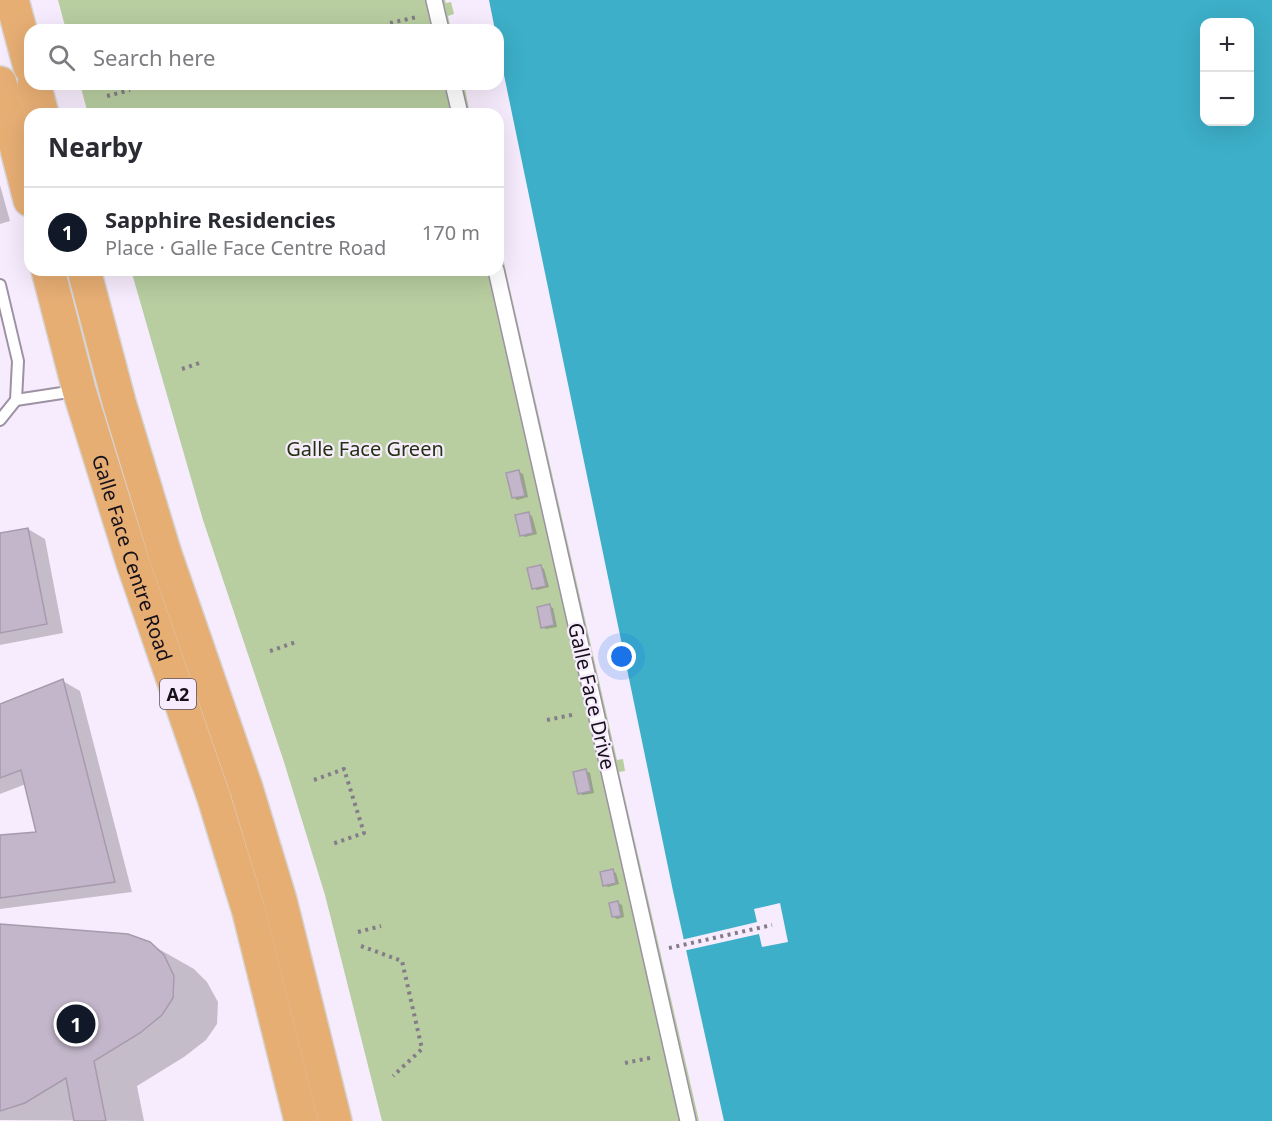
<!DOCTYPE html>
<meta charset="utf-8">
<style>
:root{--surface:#fff;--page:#f2f2f3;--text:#2b2b33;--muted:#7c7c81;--line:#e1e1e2;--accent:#111827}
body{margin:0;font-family:"Noto Sans",sans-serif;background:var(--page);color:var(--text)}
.controls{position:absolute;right:18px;top:18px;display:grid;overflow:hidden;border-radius:12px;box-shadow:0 6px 24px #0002}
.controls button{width:54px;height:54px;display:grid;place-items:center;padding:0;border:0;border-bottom:2px solid var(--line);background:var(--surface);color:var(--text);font:30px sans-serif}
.you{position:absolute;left:622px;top:657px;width:21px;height:21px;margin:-15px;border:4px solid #fff;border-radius:50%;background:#1a73e8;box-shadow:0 0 0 9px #1a73e833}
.badge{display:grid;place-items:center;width:39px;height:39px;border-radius:50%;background:var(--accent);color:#fff;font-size:20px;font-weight:700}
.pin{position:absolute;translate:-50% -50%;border:3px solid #fff;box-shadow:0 2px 6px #0006}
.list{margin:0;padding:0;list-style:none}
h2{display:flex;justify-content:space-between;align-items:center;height:78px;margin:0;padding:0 24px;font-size:26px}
h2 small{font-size:20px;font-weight:400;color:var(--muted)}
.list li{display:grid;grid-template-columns:39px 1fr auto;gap:18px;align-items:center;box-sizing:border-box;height:90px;padding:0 24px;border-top:2px solid var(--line)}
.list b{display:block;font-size:22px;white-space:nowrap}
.list p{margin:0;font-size:20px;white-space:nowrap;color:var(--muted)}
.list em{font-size:20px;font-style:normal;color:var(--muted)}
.icon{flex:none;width:33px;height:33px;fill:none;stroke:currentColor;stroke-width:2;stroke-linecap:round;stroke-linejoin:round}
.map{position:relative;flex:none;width:1272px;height:1121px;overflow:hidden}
.search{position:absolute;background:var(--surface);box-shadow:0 6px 24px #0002;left:24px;top:24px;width:480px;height:66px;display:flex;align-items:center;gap:15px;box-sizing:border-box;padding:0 21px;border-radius:18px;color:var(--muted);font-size:22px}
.panel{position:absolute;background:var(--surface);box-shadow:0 6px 24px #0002;left:24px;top:108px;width:480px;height:168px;border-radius:18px}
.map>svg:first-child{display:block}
.green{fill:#b8cda0}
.water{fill:#3dafc8;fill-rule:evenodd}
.pier{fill:#f7ecfd}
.shadow{fill:#0003}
.building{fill:#c3b6ca;stroke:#a79aae;stroke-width:1.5}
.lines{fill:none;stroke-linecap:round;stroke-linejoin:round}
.service-casing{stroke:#9d91a4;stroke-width:14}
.pedestrian-casing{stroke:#9d91a4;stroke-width:18}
.trunk-casing{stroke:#d5d4d6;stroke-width:36}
.path{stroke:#847c88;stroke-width:4;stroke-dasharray:3 4.5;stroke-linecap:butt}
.service{stroke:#fff;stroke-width:10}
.pedestrian{stroke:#fff;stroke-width:15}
.trunk{stroke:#e7ae74;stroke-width:33}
.labels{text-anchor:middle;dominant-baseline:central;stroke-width:4.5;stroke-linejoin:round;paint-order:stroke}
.shield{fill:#f7ecfd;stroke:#5a535d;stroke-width:1.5}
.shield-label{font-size:18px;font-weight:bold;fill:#161119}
.park-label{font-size:20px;fill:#243111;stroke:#f7ecfd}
.street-label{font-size:20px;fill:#161119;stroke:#f7ecfd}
</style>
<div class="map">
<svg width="1272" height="1121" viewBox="0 0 1272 1121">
<rect width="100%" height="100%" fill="#f7ecfd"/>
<!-- green -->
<g class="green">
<polygon points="58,0 445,0 446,3 451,2 454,14 448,16 451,30 66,30"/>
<polygon points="80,84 464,84 470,114 88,114"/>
<polygon points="498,236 617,760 623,759 625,771 619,772 699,1121 382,1121 325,895 284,762 203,520 131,270 498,270"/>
</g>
<!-- water -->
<path class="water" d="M489,0h783v1121h-548l-51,-230 -175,-845v-16h-3zM1204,22h46v100h-46z"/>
<!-- pier -->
<polygon class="pier" points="780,903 788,942 762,947 759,934 683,951 681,940 757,922 754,909"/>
<!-- shadow -->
<g class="shadow">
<polygon points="0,185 10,221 0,224"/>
<polygon points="519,472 523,474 528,497 517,500 513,497"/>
<polygon points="528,514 532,516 537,534 525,537 522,535"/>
<polygon points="28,529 45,539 63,633 0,645 0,535"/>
<polygon points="541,567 544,569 549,587 537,590 534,588"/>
<polygon points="549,606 553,608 557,627 546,629 542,627"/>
<polygon points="63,681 80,691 132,892 0,909 0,837 37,833 26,784 0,794 0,705"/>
<polygon points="586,771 590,773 594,793 583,795 579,793"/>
<polygon points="612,871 616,873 619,884 608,887 604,885"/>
<polygon points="618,903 622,905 624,917 617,919 613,916"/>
<polygon points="0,925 150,944 194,969 207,982 218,1002 217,1024 206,1040 184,1057 137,1086 144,1121 0,1120"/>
</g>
<!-- building -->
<g class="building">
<polygon points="519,470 525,496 512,498 506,473"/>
<polygon points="529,512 533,533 520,536 515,515"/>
<polygon points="28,528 47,624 0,633 0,533"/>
<polygon points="541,565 546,586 532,589 527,568"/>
<polygon points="550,604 554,625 541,628 537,607"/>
<polygon points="63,679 115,882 0,898 0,835 36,832 21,770 0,778 0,704"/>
<polygon points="586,769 591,791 578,794 573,772"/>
<polygon points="613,869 616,883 603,886 600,872"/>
<polygon points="618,901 621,916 612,917 609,903"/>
<polygon points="0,924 128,934 150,942 164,955 174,976 173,998 162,1015 140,1033 94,1061 106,1121 74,1121 66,1078 25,1103 0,1111"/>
</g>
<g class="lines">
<!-- service casing -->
<g class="service-casing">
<g id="service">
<polyline points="0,285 18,361 16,400 0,420"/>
<polyline points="16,400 75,391"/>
</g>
</g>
<!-- pedestrian casing -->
<g class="pedestrian-casing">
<g id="pedestrian">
<polyline points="434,0 441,30"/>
<polyline points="453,84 460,114"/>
<polyline points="496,270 688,1121"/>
</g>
</g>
<!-- trunk casing -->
<g class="trunk-casing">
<g id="trunk">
<polyline points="12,0 30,67"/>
<polyline points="0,83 30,200"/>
<polyline points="34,84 42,114"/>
<path id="s1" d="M48,270l31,120 54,173 81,235 35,114 52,209"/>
<polyline points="84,270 119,402 165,554 246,788 280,900 335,1121"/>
</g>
</g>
<!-- path -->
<g class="path">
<polyline points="390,23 417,17"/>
<polyline points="107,96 130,90"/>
<polyline points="182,369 202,362"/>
<polyline points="270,651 296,642"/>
<polyline points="547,720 576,714"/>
<polyline points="314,780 344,769 364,833 332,844"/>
<polyline points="358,932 381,926"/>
<polyline points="361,946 402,961 422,1049 393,1076"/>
<polyline points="669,948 772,925"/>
<polyline points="625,1063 654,1057"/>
</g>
<!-- service -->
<use href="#service" class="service"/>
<!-- pedestrian -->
<use href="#pedestrian" class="pedestrian"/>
<!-- trunk -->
<use href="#trunk" class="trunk"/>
</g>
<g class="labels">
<!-- shield labels -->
<rect class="shield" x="160" y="679" width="36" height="30" rx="4.5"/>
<g class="shield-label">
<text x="178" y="694">A2</text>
</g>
<!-- park labels -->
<g class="park-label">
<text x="365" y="448">Galle Face Green</text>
</g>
<!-- street labels -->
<g class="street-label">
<text stroke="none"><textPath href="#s1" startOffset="300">Galle Face Centre Road</textPath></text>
<text transform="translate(592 696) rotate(77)">Galle Face Drive</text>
</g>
</g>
</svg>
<div class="controls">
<button>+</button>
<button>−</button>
</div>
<div class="you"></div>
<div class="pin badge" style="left:76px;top:1024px">1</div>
<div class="search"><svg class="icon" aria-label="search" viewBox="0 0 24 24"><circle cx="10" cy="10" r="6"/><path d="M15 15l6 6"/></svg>Search here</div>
<section class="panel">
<h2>Nearby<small></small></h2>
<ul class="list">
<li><span class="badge">1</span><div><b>Sapphire Residencies</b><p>Place · Galle Face Centre Road</p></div><em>170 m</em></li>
</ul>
</section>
</div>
